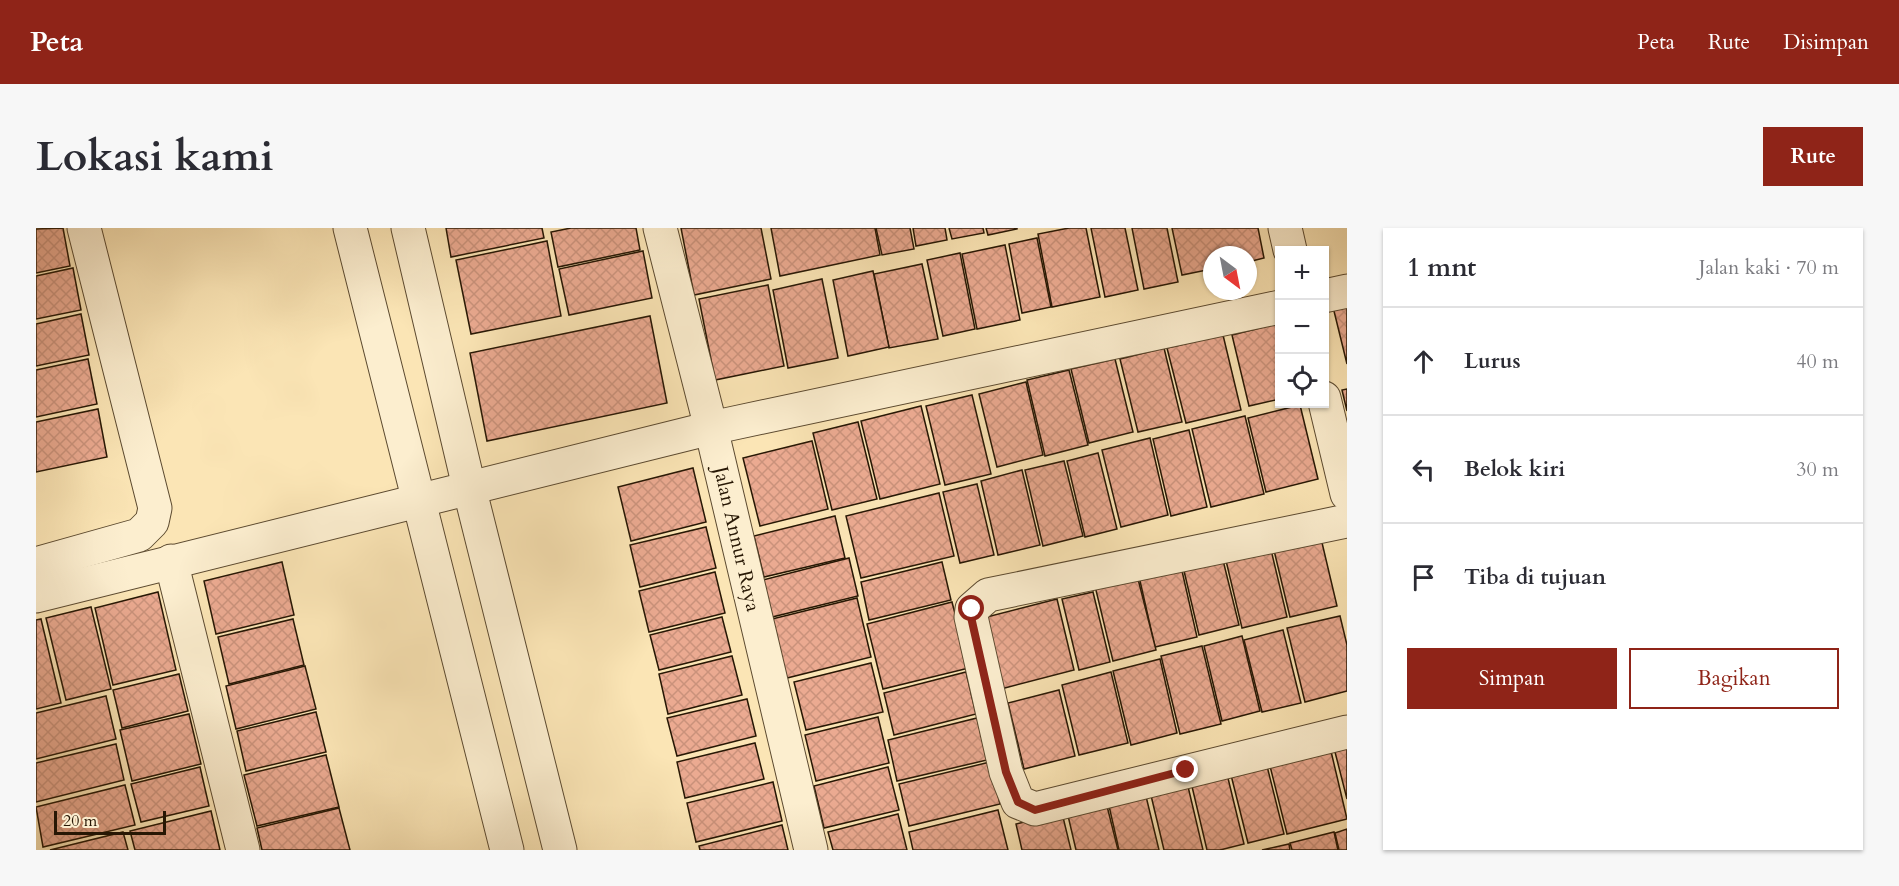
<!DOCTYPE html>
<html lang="id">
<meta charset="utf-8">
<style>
:root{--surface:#fff;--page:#f7f7f7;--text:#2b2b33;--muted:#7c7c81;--line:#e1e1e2;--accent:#8f2418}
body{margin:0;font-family:Cardo,serif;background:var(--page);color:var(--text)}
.controls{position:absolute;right:18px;top:18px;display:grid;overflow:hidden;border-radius:0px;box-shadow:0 2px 4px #0004}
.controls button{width:54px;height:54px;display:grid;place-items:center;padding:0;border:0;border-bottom:2px solid var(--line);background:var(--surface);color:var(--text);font:30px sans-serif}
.compass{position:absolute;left:1167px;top:18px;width:54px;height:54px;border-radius:50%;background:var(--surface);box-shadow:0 2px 4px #0004;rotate:148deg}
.scale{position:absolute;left:18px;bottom:15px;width:112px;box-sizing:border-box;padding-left:6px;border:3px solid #271704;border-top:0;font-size:16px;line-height:21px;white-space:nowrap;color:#271704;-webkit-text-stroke:4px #fceecf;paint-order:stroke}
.stop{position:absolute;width:18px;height:18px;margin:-14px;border:4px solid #8f2418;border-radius:50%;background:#fff}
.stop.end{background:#8f2418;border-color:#fff;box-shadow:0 2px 6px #0008}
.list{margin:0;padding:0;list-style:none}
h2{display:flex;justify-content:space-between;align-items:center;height:78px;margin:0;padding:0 24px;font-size:26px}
h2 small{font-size:20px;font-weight:400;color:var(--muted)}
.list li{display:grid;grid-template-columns:39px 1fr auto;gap:18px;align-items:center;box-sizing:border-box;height:108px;padding:0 24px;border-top:2px solid var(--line)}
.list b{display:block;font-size:22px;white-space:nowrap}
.list em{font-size:20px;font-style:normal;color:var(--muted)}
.actions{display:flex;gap:12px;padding:18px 24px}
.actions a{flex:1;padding:14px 0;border:2px solid var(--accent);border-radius:0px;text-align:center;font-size:21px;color:var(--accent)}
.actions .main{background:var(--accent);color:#fff}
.icon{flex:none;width:33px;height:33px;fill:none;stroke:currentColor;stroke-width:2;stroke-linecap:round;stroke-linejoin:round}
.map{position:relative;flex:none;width:1311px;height:622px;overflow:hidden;border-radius:0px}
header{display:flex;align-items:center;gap:36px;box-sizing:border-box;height:84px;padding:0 30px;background:var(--accent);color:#fff}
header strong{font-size:28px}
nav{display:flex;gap:33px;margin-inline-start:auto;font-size:21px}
.intro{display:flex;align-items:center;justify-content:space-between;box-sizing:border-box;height:144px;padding:0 36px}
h1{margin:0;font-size:42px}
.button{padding:15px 27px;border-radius:0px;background:var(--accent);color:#fff;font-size:21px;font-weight:700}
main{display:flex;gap:36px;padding:0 36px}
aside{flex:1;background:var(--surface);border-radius:0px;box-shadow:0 2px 4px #0004}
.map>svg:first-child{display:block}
.building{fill:url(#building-cross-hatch);stroke:#271704;stroke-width:1.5}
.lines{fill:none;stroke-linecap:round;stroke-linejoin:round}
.street-casing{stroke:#5c4a30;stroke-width:35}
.street{stroke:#fceecf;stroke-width:33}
.route{stroke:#8f2418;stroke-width:8}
.labels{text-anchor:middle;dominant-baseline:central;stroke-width:6;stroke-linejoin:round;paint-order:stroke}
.street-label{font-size:20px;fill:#271704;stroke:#fceecf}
</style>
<header>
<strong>Peta</strong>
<nav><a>Peta</a><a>Rute</a><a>Disimpan</a></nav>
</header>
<div class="intro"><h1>Lokasi kami</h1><a class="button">Rute</a></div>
<main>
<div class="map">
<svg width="1311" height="622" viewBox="0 0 1311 622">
<defs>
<pattern id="building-cross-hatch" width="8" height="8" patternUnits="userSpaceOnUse" patternTransform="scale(1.5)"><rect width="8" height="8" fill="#ebaa91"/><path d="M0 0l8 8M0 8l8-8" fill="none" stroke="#ca927b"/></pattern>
</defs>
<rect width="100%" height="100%" fill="#fbe5b5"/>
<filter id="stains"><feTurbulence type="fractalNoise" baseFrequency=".00333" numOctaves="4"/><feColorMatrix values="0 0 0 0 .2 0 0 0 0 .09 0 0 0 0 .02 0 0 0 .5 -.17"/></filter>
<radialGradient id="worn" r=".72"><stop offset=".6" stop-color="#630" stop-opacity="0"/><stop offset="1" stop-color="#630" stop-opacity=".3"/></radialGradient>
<!-- building -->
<g class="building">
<polygon points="27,0 34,38 0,45 0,1"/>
<polygon points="410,0 506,0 508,10 415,29"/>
<polygon points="535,0 600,0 604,22 522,39 515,4"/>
<polygon points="645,0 725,0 735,51 658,67"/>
<polygon points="735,0 839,0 844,27 744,48"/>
<polygon points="840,0 874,0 878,21 846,27"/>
<polygon points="877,0 909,0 911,12 880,18"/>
<polygon points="913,0 947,0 948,5 916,11"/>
<polygon points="950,0 981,0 981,1 952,7"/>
<polygon points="1033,0 1050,0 1064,69 1016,79 1002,6"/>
<polygon points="1055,0 1089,0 1102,62 1069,69"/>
<polygon points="1096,0 1131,0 1142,54 1108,61"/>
<polygon points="1136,0 1222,0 1228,30 1212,34 1212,27 1176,27 1176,41 1146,47"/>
<polygon points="1001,10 1015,79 986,85 973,16"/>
<polygon points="511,13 525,88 435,106 420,32"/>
<polygon points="969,17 984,92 941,101 926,26"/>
<polygon points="607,23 616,70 533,87 523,41"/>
<polygon points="924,25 939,101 907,108 891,32"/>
<polygon points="886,36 902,111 853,120 838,46"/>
<polygon points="37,40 45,82 0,91 0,48"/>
<polygon points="837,43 853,119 812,128 797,52"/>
<polygon points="786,51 802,130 752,140 737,62"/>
<polygon points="732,57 748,138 679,152 663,71"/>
<polygon points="1311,76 1311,136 1297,79"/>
<polygon points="45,86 53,127 0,138 0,96"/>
<polygon points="614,88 631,175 451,213 434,125"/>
<polygon points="1244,95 1244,171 1213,178 1196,107"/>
<polygon points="1187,107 1205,182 1150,195 1131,120"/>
<polygon points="1128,120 1146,194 1102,204 1084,131"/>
<polygon points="52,131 61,176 0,189 0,142"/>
<polygon points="1079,131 1097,204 1053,215 1035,141"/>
<polygon points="1033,142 1052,217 1009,228 991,152"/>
<polygon points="990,154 1007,227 961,239 943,166"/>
<polygon points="1311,161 1311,183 1306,162"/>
<polygon points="936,167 955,246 909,257 890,178"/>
<polygon points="1264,177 1282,251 1230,264 1212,190"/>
<polygon points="885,178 904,256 844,271 825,193"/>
<polygon points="62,181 71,229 0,244 0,194"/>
<polygon points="1209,188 1228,266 1175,279 1156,201"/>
<polygon points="822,194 841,271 796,282 777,205"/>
<polygon points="1153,202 1171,279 1135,288 1117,211"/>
<polygon points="1114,210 1132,287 1085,299 1066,222"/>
<polygon points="776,213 792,281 724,298 707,230"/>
<polygon points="1062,225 1081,301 1049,309 1031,233"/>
<polygon points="1028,233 1047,308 1007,318 989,242"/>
<polygon points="657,240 670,294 595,313 582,259"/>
<polygon points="986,242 1004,317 962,327 945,253"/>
<polygon points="941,256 958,327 924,335 907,264"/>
<polygon points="903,265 918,328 825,350 810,288"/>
<polygon points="799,288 809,330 728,349 718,308"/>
<polygon points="670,299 680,340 604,359 594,317"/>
<polygon points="1283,302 1301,378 1254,389 1236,314"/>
<polygon points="1232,309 1251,389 1206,400 1187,320"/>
<polygon points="1184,320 1203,397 1163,407 1145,330"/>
<polygon points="813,330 822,368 728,391 719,354"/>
<polygon points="246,334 258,387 180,406 168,353"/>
<polygon points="906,334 915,372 833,392 825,354"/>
<polygon points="1144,334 1161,409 1119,419 1102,344"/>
<polygon points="679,344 689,385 613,404 603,363"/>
<polygon points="1101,347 1120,422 1077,433 1059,358"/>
<polygon points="122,364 140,442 77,457 59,380"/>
<polygon points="1057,364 1074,434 1043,442 1026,371"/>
<polygon points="821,370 835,429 747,451 732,392"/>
<polygon points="1021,371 1038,442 961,462 943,391"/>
<polygon points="916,374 933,440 847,461 831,396"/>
<polygon points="55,379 75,461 30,472 10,390"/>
<polygon points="1304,388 1311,417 1311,463 1269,474 1251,400"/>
<polygon points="686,389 695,424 623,442 614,407"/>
<polygon points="5,391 25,475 0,481 0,392"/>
<polygon points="257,391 268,437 193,456 182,409"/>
<polygon points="1247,402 1265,475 1226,484 1208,412"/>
<polygon points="1206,408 1224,483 1186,493 1168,418"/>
<polygon points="1166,418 1185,496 1144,506 1125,428"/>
<polygon points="696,428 706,467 632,486 623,446"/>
<polygon points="1124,431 1141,505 1095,517 1077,443"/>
<polygon points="835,435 847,484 770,502 758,454"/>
<polygon points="269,438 280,481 200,501 190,458"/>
<polygon points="930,444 940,486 858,507 848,465"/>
<polygon points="1075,444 1092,515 1043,527 1026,457"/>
<polygon points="143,446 152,483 86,500 77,462"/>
<polygon points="1023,462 1039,528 988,541 972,475"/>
<polygon points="70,468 80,511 0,531 0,485"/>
<polygon points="711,471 720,508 641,528 631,490"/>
<polygon points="280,484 290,524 210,543 201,503"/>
<polygon points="153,486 165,536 96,553 84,502"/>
<polygon points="842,489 853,535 780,553 769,507"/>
<polygon points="941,490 951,532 861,553 852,512"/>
<polygon points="719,515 728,551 649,570 641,534"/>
<polygon points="80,516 88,552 0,574 0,535"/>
<polygon points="1311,517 1311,571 1298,520"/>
<polygon points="1294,519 1311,591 1251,606 1233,534"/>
<polygon points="290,527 303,579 221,598 208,547"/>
<polygon points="954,534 964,576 873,598 863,556"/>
<polygon points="1230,534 1248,606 1212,615 1194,543"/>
<polygon points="164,539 173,578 105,594 95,556"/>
<polygon points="852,539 863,582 788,600 778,558"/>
<polygon points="1190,542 1208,616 1184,622 1171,622 1154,550"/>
<polygon points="1150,550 1167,622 1128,622 1113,559"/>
<polygon points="737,554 746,593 660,614 651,575"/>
<polygon points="89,557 99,597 7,619 0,579"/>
<polygon points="1108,560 1123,622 1083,622 1071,569"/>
<polygon points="1069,570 1082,622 1040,622 1030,579"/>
<polygon points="303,580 314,622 226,622 221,600"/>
<polygon points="962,582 972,622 877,622 873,604"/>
<polygon points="175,583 184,622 99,622 94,603"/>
<polygon points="1026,585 1035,622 986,622 980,596"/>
<polygon points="862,586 871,622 797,622 792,604"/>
<polygon points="746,597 752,622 664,622 663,618"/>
<polygon points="1311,601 1311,622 1303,622 1299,605"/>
<polygon points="87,604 92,622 14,622"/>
<polygon points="1298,604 1302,622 1256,622 1254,615"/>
<polygon points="1253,616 1254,622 1226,622"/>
</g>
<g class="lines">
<!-- street casing -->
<g class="street-casing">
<g id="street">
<polyline points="314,0 471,622"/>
<polyline points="372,0 433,259 524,622"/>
<polyline points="624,0 675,200 775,622"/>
<polyline points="1249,0 1254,22"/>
<polyline points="1288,68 1311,63"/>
<polyline points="1288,170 1311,266"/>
<polyline points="1311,293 952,367 936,381 935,389 970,544 982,574 999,581 1311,504"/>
<polyline points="135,333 207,622"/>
<polyline points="0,336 103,307 116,294 119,280 48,0"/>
<polyline points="0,368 675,200 1244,79"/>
</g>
</g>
<!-- street -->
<use href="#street" class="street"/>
</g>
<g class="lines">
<!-- route -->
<polyline class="route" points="936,381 935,389 970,544 982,574 999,582 1150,542"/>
</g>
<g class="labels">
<!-- street labels -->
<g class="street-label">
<text transform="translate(701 311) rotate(77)">Jalan Annur Raya</text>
</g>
</g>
<rect width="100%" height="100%" filter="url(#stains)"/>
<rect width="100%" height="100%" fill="url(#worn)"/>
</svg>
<div class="controls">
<button>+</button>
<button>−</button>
<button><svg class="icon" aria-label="locate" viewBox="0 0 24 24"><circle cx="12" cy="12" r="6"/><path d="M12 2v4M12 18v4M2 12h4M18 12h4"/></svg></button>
</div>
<svg class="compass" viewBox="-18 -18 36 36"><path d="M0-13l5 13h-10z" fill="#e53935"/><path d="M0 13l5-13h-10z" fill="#7c7c81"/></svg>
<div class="scale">20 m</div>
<div class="stop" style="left:936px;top:381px"></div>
<div class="stop end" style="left:1150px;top:542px"></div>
</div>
<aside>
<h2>1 mnt<small>Jalan kaki · 70 m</small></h2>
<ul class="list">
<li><svg class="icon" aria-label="ahead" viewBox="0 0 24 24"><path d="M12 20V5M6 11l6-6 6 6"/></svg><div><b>Lurus</b></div><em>40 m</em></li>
<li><svg class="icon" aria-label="left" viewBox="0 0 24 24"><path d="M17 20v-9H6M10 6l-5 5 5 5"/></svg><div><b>Belok kiri</b></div><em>30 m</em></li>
<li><svg class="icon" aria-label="arrive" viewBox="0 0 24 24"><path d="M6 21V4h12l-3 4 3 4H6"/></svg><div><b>Tiba di tujuan</b></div></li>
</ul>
<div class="actions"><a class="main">Simpan</a><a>Bagikan</a></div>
</aside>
</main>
